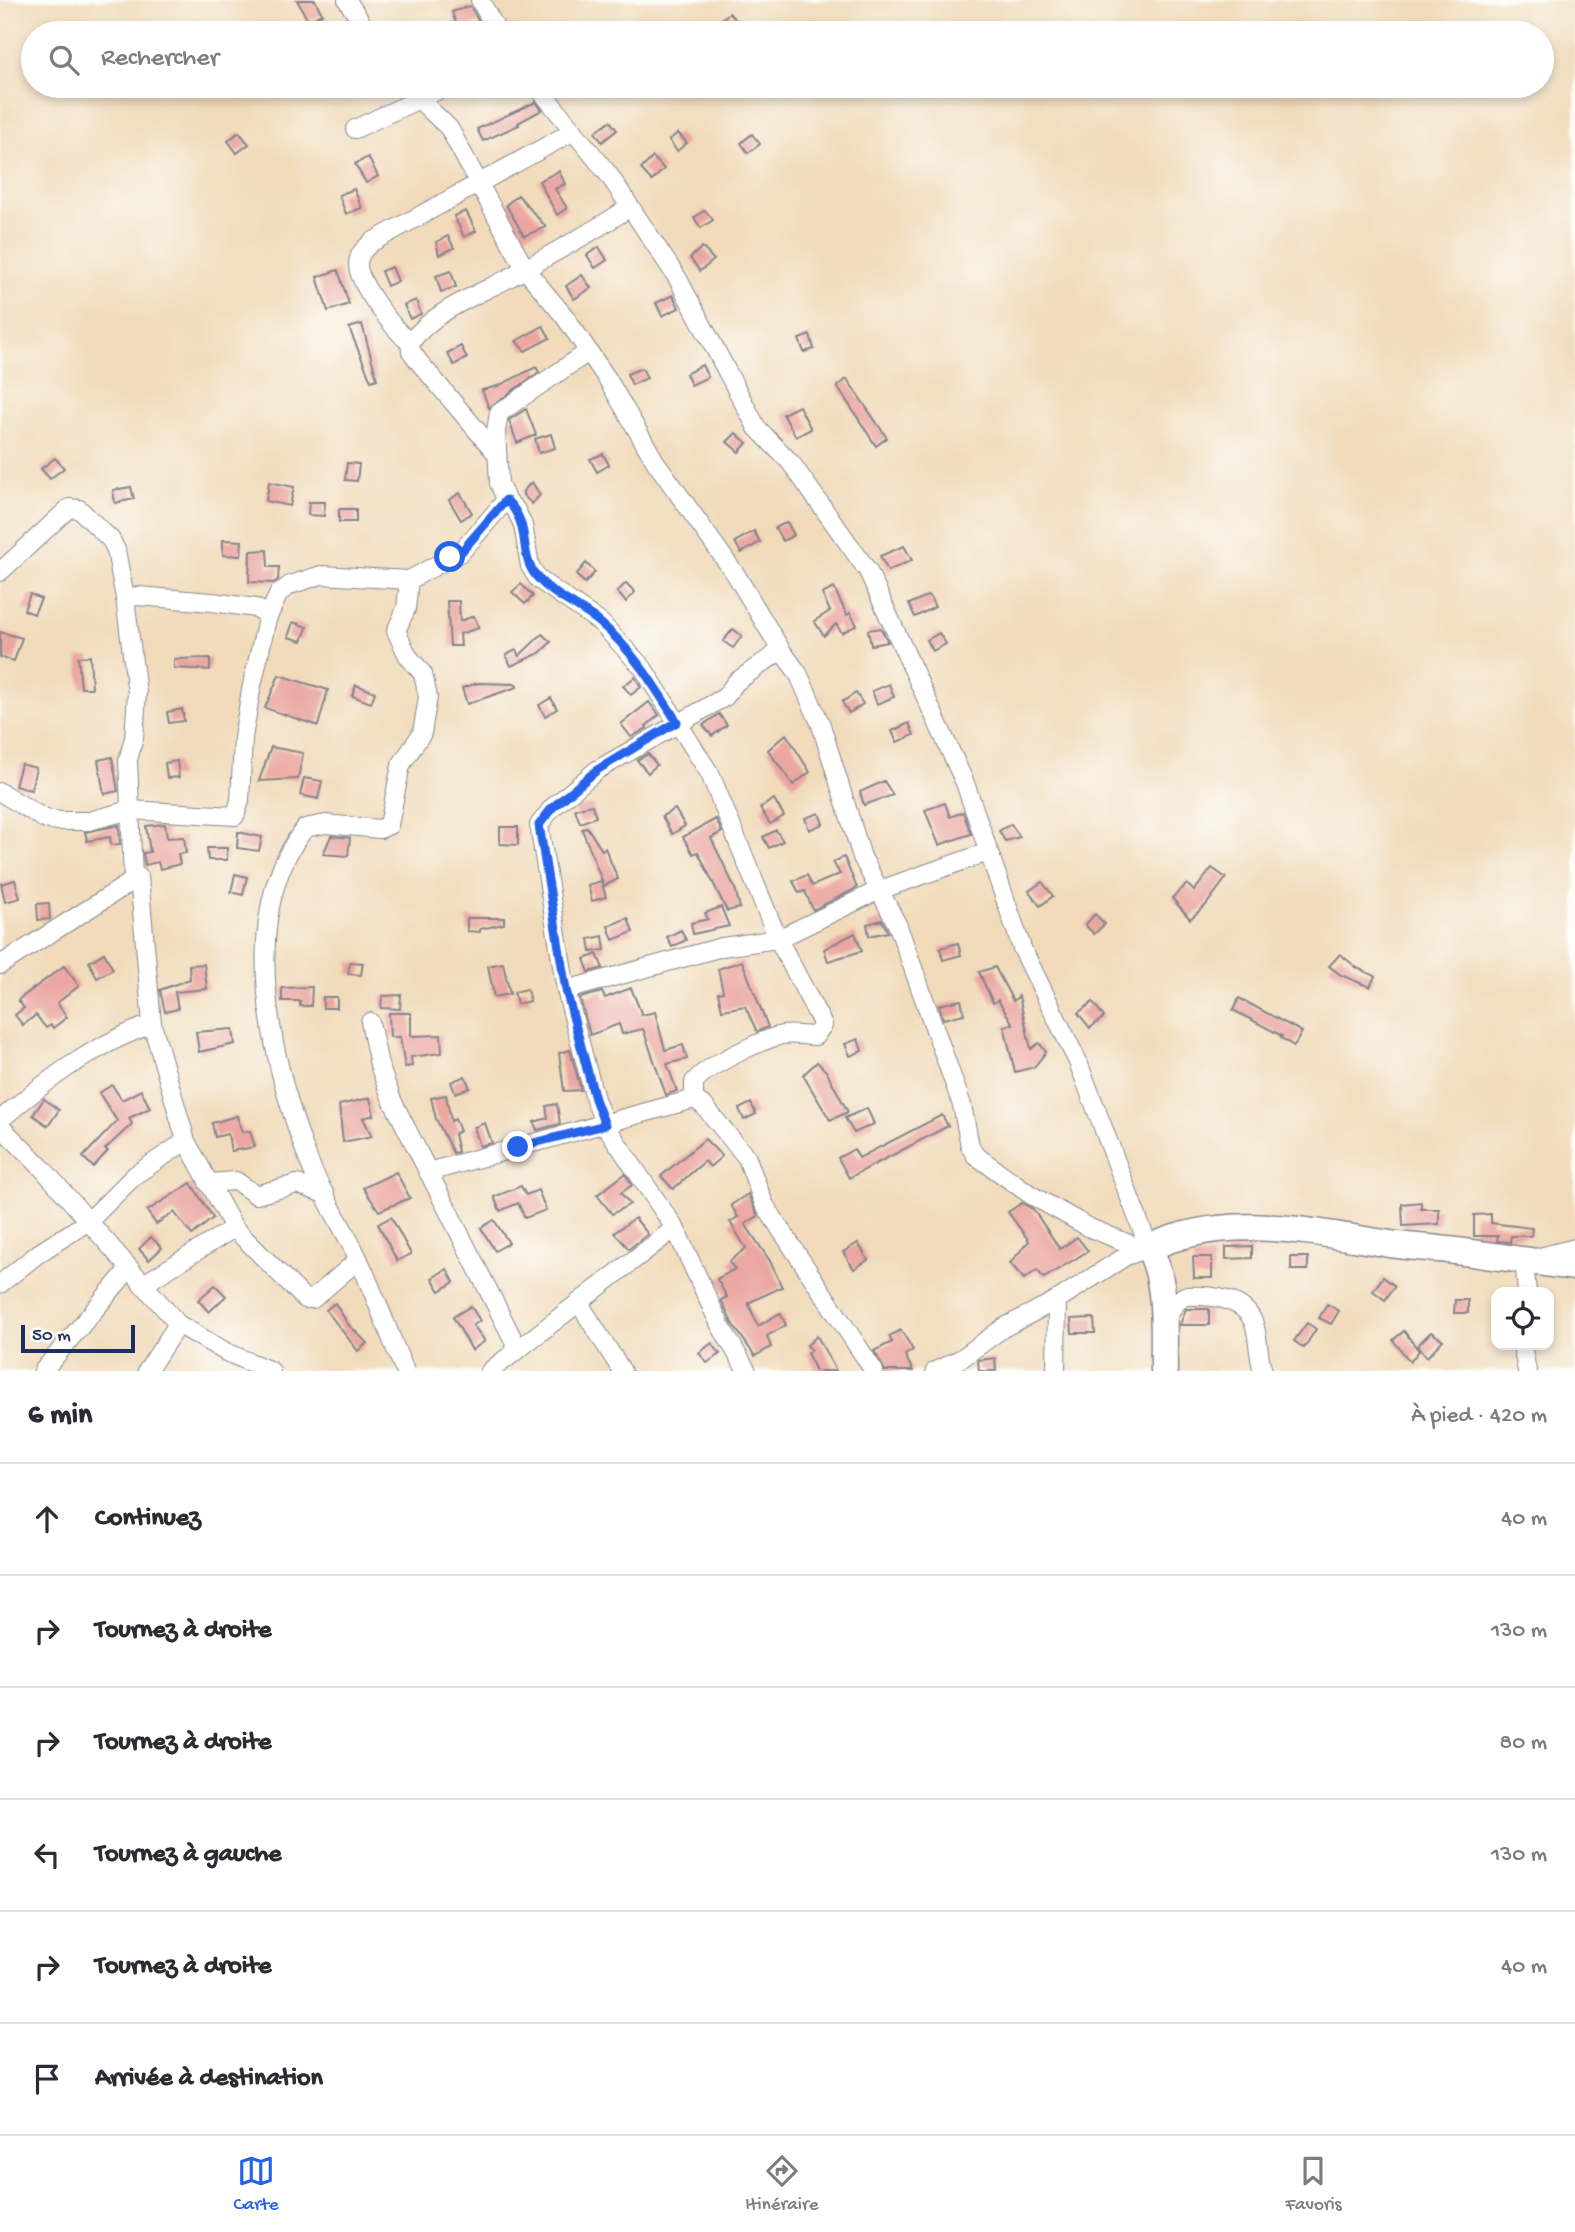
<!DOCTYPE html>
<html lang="fr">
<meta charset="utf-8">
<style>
:root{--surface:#fff;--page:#f2f2f3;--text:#2b2b33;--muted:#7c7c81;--line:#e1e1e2;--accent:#2563eb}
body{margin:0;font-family:"Gochi Hand",sans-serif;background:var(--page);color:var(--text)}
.controls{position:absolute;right:21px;bottom:21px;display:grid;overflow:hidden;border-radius:14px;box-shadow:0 4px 10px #0003}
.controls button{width:63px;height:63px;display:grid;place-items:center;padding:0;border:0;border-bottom:2px solid var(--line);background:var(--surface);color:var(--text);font:35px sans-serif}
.scale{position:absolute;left:21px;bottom:18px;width:114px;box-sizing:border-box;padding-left:7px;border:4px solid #1b2f5e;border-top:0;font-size:19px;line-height:24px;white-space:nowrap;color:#1b2f5e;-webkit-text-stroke:5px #fdfcf7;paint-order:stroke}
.stop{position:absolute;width:21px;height:21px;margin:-16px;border:5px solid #2563eb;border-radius:50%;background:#fff}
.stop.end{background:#2563eb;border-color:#fff;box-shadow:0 2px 7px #0008}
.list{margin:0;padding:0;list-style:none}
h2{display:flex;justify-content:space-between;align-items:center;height:91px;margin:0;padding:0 28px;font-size:30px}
h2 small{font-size:23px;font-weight:400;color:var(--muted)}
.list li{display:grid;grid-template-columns:46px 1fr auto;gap:21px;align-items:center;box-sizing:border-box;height:112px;padding:0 28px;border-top:2px solid var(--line)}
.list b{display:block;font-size:26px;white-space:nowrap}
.list em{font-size:23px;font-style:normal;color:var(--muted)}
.icon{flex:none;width:38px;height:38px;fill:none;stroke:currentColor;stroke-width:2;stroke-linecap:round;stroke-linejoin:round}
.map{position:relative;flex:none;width:1575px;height:1371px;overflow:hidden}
.search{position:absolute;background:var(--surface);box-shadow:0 4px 10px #0003;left:21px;right:21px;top:21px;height:77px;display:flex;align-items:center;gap:18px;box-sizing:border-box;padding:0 24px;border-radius:38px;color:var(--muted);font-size:26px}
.sheet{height:763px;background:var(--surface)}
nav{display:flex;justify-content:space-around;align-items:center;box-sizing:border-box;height:98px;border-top:2px solid var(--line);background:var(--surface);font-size:19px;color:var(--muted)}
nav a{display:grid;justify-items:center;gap:4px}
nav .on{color:var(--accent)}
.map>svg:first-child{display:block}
.building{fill:#eba6a1}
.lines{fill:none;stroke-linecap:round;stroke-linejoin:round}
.street-casing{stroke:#86858c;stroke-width:20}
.secondary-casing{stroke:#86858c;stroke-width:29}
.street{stroke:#fff;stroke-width:18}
.secondary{stroke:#fff;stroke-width:26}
.route{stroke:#2563eb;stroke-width:9}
</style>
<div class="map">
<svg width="1575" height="1371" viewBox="0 0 1575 1371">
<rect width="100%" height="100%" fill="#fdfcf7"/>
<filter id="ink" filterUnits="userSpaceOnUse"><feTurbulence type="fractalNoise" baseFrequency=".0143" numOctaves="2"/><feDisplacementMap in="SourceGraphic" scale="14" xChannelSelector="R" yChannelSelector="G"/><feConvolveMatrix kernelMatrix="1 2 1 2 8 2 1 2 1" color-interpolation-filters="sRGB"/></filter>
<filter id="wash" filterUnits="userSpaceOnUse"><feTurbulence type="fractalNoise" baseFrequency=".00686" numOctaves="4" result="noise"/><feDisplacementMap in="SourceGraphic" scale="28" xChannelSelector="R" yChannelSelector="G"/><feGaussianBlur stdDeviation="1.57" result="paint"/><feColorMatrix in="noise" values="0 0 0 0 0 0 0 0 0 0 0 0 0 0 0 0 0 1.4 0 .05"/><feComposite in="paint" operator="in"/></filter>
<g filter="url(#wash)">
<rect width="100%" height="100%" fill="#f1dbbb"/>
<g id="blocks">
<!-- building -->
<g class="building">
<polygon points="297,0 315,0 322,14 308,21"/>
<polygon points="470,6 479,22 458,29 452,12"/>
<polygon points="729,13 737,21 723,33 715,25"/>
<polygon points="536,102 542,110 518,123 519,125 483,141 477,129"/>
<polygon points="610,121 617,130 602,142 595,132"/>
<polygon points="239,132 249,144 237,153 228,141"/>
<polygon points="678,133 687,143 677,151 669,140"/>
<polygon points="752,134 760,144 748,153 741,143"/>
<polygon points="368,157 378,176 366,183 355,164"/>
<polygon points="653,157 664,169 652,181 641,169"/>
<polygon points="559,171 565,184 555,189 567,208 557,215 539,181"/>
<polygon points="354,189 362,208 346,214 339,195"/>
<polygon points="518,195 546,227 524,236 506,205"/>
<polygon points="705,210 713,220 701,228 694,218"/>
<polygon points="466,211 476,231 464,237 454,216"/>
<polygon points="448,236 454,248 439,255 436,242"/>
<polygon points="599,247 607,260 595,268 587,255"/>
<polygon points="702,247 714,260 700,271 690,258"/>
<polygon points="392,267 398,281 387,286 381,271"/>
<polygon points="338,270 349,304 328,311 317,277"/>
<polygon points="451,271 456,287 441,292 436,276"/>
<polygon points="582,275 591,288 574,299 566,286"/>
<polygon points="673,295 679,308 662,316 656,303"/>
<polygon points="416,300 421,314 410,319 404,305"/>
<polygon points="362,324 377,379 371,381 349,328"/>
<polygon points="543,326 550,338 525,351 516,341"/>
<polygon points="810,335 814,349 804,352 799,339"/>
<polygon points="461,346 467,358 454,365 447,353"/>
<polygon points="702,365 708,377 691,385 686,374"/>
<polygon points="536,367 539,372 489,408 482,390 498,386"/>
<polygon points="642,368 647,378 632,385 627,374"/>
<polygon points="847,379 887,438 876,446 837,386"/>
<polygon points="799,406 811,429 796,437 783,414"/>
<polygon points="526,409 536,435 517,443 509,420"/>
<polygon points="736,433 747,443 739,452 727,442"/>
<polygon points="551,434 555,448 539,453 535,439"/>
<polygon points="603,454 609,465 597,472 590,459"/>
<polygon points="55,458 64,468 50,479 41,469"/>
<polygon points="347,463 359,464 357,481 345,480"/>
<polygon points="269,482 294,487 290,506 266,501"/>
<polygon points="532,482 540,495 532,504 523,495 523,491"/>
<polygon points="131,487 134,499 115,503 113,490"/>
<polygon points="460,493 472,513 461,520 449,500"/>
<polygon points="309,502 325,502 324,516 308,515"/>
<rect x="339" y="509" width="17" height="13"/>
<polygon points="787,522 794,535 783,541 775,528"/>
<polygon points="754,531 760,542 741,553 735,542"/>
<polygon points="223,540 242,541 241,556 223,555"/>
<polygon points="904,546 912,560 888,571 880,556"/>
<polygon points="267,550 268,567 279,567 278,580 273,583 249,582 250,551"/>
<polygon points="586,563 595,572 585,583 576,575"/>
<polygon points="626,583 635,592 626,602 617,592"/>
<polygon points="521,584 533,596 525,604 512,592"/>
<polygon points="834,588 847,615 850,613 857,625 842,633 836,624 824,636 814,621 830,611 822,594"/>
<polygon points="30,594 41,599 34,614 24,610"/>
<polygon points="929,595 935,607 915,617 909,604"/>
<polygon points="447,601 459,601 460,621 474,616 479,628 460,634 461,646 450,646"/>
<polygon points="293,622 307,627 302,641 288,637"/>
<polygon points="881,628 888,642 871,645 868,630"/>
<polygon points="733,629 742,636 733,648 723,641"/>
<polygon points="0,632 22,638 14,661 0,657"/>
<polygon points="939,633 946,644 933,651 927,640"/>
<polygon points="542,634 551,642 540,653 511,666 506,655 516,650 519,656"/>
<polygon points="90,656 92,688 81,688 78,657"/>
<polygon points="210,658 210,670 174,668 174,659"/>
<polygon points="279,675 328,690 318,726 265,708"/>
<polygon points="635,677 641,687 631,695 623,686"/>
<polygon points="478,683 516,684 517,687 467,704 462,688"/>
<polygon points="889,684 894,697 877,704 872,691"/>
<polygon points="356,685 375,692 371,703 352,696"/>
<polygon points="856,693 863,704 849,713 842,702"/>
<polygon points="551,698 557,709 545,716 539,705"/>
<polygon points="649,702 659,715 646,726 647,728 631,737 621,724"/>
<polygon points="182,709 184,721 169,723 167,712"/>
<polygon points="719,714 727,725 712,736 703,725"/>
<polygon points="909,723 914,735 897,742 892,731"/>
<polygon points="786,734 810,772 793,785 768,750"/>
<polygon points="271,747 303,753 298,779 259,781"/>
<polygon points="648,754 657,765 648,773 637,760"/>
<polygon points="112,757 118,791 104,794 98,760"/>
<polygon points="177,761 179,777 167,778 165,763"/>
<polygon points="21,764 36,768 31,790 15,786"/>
<polygon points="304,778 322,781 318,799 300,795"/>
<polygon points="884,781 893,795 864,805 860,792"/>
<polygon points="774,799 784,816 770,824 760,808"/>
<polygon points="945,803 950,817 963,812 971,834 939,845 925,810"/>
<polygon points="592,805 596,817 580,823 575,809"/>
<polygon points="675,809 685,826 672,834 662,816"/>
<polygon points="819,813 823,824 809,830 805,818"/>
<polygon points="716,819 722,832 711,838 735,888 740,908 727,911 698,852 693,854 683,837"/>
<polygon points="165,824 167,838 184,837 186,853 178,854 180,864 160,869 158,862 145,865 143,853 150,852 146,826"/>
<polygon points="1011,824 1020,837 1005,841 999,831"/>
<polygon points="119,825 120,844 111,845 110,837 87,841 85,832"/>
<polygon points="500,827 518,827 518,845 500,844"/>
<polygon points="587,827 602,850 605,848 618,879 604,886 582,829"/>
<polygon points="776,830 783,841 769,848 763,837"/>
<polygon points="238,832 262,837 259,851 237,848"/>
<polygon points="331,836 350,838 348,856 323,854"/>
<polygon points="207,848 227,848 227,860 208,860"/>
<polygon points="844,857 857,888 813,910 805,891 799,893 793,881 807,875 812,886 840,874 833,862"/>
<polygon points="1212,868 1226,878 1206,905 1190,919 1172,898 1187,884 1194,891"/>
<polygon points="235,874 247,877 243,895 231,892"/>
<polygon points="15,880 20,898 5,902 1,884"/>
<polygon points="601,881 606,897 592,901 588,885"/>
<polygon points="1042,882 1053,896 1040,906 1029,891"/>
<polygon points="49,903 50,919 38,920 37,904"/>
<polygon points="721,907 729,926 693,934 691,923 708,919 705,913"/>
<polygon points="1095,914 1105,924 1094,934 1085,925"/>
<polygon points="467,918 504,918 504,924 480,929 480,932 467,931"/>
<polygon points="628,918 633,932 613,940 608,926"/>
<polygon points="882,920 888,932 869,936 867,924"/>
<polygon points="681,930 686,940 672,947 667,937"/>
<polygon points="855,933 862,951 828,961 824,949"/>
<polygon points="603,936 605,950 591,952 589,939"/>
<polygon points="958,943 961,955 943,960 940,948"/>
<polygon points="104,953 113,969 97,978 89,962"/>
<polygon points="597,954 603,968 589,972 584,959"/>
<polygon points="1340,954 1357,968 1375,976 1370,987 1341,975 1329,966"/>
<polygon points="742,961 768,1027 757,1032 745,1006 722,1010 718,993 723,992 718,969"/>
<polygon points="350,962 363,963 361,975 348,974"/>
<polygon points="503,963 510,994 494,997 488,966"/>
<polygon points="204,964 207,989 175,992 178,1009 165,1012 160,990 190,979 189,965"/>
<polygon points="64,966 79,986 57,1003 67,1017 53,1028 51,1025 46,1028 36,1015 23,1025 15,1015 24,1008 18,1000"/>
<polygon points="995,967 1013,1001 1019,996 1031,1049 1039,1043 1046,1052 1034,1067 1015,1072 1004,1026 1013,1024 998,1000 993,1003 979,972"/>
<polygon points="312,987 311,1006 300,1006 300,1001 282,1001 282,988"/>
<polygon points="631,988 642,1015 655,1012 665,1050 683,1045 687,1059 667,1064 677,1091 666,1095 643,1029 622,1034 619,1024 590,1035 580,998 602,992 605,998"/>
<polygon points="527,989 530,1001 517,1004 514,992"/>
<polygon points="401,995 400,1009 381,1008 382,996"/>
<rect x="323" y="997" width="14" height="11"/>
<polygon points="1239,998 1302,1032 1294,1046 1281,1038 1282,1036 1233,1010"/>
<polygon points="961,1000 964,1014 943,1019 939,1005"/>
<polygon points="1093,1002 1104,1017 1090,1028 1078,1013"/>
<polygon points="389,1013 411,1013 411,1036 441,1035 442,1053 411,1057 412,1066 405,1067 400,1037 390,1037"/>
<polygon points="233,1029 235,1044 199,1052 196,1032"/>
<polygon points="858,1039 862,1051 850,1056 845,1044"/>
<polygon points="570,1050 581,1090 564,1091 559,1053"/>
<polygon points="817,1062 826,1071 848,1112 830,1120 803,1075"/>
<polygon points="465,1076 470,1088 455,1093 451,1082"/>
<polygon points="112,1085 122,1100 141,1090 150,1108 129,1118 132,1124 105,1149 108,1151 93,1167 83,1157 117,1121 99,1093"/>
<polygon points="446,1095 451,1121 455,1119 460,1131 454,1134 458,1152 453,1153 436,1119 431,1098"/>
<polygon points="370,1098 374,1115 363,1118 372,1136 343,1142 339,1105"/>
<polygon points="44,1099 59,1110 48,1126 33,1115"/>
<polygon points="751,1103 756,1114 744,1120 739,1109"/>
<polygon points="557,1104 560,1124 537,1130 534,1122 548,1118 546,1106"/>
<polygon points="867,1108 874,1124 854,1133 845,1118"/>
<polygon points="942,1115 948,1126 849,1178 838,1158 854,1149 859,1158"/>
<polygon points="237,1116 242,1132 250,1131 255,1147 231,1151 228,1134 215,1137 212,1123"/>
<polygon points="485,1123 492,1143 480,1146 474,1127"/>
<polygon points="705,1139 722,1156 710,1167 705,1161 673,1189 661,1176"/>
<polygon points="396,1172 410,1198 379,1211 363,1188"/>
<polygon points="625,1174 632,1185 621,1193 630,1204 612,1214 597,1195"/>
<polygon points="191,1183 213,1218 192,1235 174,1212 156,1224 147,1211"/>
<polygon points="521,1186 526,1195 538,1190 546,1210 525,1218 518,1203 500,1211 494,1197"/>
<polygon points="748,1194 758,1216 745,1224 770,1261 782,1287 748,1303 758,1326 780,1313 786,1325 767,1336 771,1347 755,1356 732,1323 721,1300 727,1297 717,1279 735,1269 729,1262 746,1248 730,1222 738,1217 731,1205"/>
<polygon points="1421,1202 1421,1209 1439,1209 1439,1224 1403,1226 1402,1204"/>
<polygon points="1022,1203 1033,1209 1060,1249 1077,1237 1088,1251 1044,1278 1037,1270 1024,1279 1010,1263 1029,1241 1008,1212"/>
<polygon points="1491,1214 1491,1223 1532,1228 1531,1236 1511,1236 1510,1242 1497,1241 1498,1236 1474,1236 1474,1215"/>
<polygon points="391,1217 411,1254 397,1261 378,1224"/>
<polygon points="635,1218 648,1234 629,1249 614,1233"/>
<polygon points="494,1220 509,1243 495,1251 481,1228"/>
<polygon points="151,1237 162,1248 149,1260 139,1249"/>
<polygon points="858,1243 868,1260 854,1269 843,1252"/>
<polygon points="1252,1246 1252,1258 1226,1259 1226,1247"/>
<polygon points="1193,1257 1212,1257 1212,1278 1194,1278"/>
<rect x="1291" y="1257" width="17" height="13"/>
<polygon points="447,1269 454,1282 440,1291 432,1278"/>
<polygon points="1383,1277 1395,1286 1385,1300 1373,1291"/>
<polygon points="215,1285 226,1296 209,1312 198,1300"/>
<polygon points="1455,1300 1468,1300 1468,1313 1454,1313"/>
<polygon points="335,1303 348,1324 367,1343 358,1351 326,1310"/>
<polygon points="1327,1304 1339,1311 1331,1324 1319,1318"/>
<polygon points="471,1306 480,1321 473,1325 485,1341 472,1350 453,1317"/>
<polygon points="1186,1309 1209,1309 1209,1325 1180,1325"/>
<polygon points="1094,1318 1095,1333 1072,1333 1071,1319"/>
<polygon points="1307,1323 1316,1329 1304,1348 1294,1341"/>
<polygon points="901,1330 913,1350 905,1355 913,1371 885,1371 874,1351 892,1342 889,1336"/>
<polygon points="1404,1331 1419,1351 1410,1362 1393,1340"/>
<polygon points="1431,1332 1443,1340 1427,1357 1417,1346"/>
<polygon points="817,1336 836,1371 816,1371 807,1353 811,1350 807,1345"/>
<polygon points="712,1343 720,1354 707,1363 699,1353"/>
<polygon points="995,1358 996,1371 979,1371 978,1360"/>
</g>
</g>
</g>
<g filter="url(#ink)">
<use href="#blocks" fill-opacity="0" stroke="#86858c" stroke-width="2"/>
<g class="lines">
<!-- street casing -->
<g class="street-casing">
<g id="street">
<polyline points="347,0 368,33"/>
<polyline points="480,0 498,33"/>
<polyline points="405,86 449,128 525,269 565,317 608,380 655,461 736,575 781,650 798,673 821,725 862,857 898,926 962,1105 970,1146 975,1155 1031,1195 1090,1228 1144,1250"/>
<polyline points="537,86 609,175 678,279 757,428 791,463 868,571 965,783 1022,948 1078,1062 1149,1248 1126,1256 1057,1300 1003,1328 962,1358 935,1371"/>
<polyline points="355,129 447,86"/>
<path d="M410,343c23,-32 65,-47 99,-65 40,-23 83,-45 121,-71"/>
<path d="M588,352l-89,61 -3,18 3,52 7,17 10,10 7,15 7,41 8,13 63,44 42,45 67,106 68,165 45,86 -8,11c-11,0 -22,-3 -33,-1 -21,5 -76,31 -88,47v17"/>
<path d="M496,453l-77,-91 -8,-11 -1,-8c-15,-13 -51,-57 -52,-78 0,-11 7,-17 14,-23l202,-111"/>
<polyline points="0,572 69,508 79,509 111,540 116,550 125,598 137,693 134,738 128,760 133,878"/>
<polyline points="125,598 138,596 212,602 256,608 265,613 267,619"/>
<polyline points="0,792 45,819 59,821 89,821 130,810 235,816 240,801 243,738 251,690 267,619 279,593 290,585 321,575 409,580 461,552 506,500"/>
<polyline points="0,965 139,877 152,1024 186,1141 234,1228 305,1299 313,1299 358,1260"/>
<polyline points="566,990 722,947 778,939 877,891 988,852"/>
<polyline points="370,1022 379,1065 392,1100 518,1349"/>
<path d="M0,1120c48,-41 93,-75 152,-96"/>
<polyline points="0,1126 43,1169 178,1324 226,1352 271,1371"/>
<polyline points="428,1172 694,1099 704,1106 747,1158 764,1204 874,1371"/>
<polyline points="208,1183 236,1181 256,1195 297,1184 325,1194"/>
<polyline points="0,1284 39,1253 89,1221 135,1175 186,1141"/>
<polyline points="142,1285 234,1228"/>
<polyline points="1527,1292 1524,1261 1575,1248"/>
<polyline points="579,1303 622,1371"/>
<path d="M1164,1324l10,-19 10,-9c26,-1 63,1 71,31 4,15 3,29 8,44"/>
<polyline points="1522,1345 1527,1371"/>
<polyline points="43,1371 128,1270"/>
<polyline points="147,1371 178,1324"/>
<path d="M405,1371c-16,-37 -30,-76 -47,-113 -15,-31 -35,-62 -48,-94 -37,-96 -76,-247 -5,-336l20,-4 55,5 9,-4 12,-60 21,-32 6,-36 -5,-23 -15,-18 -12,-25 10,-22 3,-29"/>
<polyline points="490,1371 675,1228"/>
<polyline points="747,1371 720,1325 675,1228 605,1125 595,1099 566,990 539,825 552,808 597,770 725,697 736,682 781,650"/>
<polyline points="1056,1371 1057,1300"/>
</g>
</g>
<!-- secondary casing -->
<g class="secondary-casing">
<path id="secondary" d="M1164,1371c-1,-39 4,-88 -15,-123 74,-36 158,-17 235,-5 21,4 43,4 64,7 42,5 85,12 127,17"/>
</g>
<!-- street -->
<use href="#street" class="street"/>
<!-- secondary -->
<use href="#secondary" class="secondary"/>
</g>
</g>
<g class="lines" filter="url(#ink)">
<!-- route -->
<path class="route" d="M450,557l11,-5 45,-52c27,25 11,54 31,77 15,18 42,29 61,44 34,28 56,64 79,101l-80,48 -45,38 -13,17 27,165 29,109 10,26 -87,22"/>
</g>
</svg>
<div class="controls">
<button><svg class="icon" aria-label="locate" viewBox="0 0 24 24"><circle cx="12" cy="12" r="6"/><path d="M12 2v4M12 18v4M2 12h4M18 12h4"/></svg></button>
</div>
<div class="scale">50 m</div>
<div class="stop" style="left:450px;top:557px"></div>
<div class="stop end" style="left:518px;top:1147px"></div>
<div class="search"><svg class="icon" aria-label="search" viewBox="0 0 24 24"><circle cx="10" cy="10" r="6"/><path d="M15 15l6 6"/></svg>Rechercher</div>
</div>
<section class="sheet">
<h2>6 min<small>À pied · 420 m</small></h2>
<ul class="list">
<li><svg class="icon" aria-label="ahead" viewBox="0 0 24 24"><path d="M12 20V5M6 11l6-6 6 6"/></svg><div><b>Continuez</b></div><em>40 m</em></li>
<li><svg class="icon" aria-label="right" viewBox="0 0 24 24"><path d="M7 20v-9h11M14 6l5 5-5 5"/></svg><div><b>Tournez à droite</b></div><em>130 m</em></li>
<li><svg class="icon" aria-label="right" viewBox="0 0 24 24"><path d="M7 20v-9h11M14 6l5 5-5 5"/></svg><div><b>Tournez à droite</b></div><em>80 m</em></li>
<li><svg class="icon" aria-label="left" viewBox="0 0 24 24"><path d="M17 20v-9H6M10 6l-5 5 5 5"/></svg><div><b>Tournez à gauche</b></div><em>130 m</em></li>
<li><svg class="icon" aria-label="right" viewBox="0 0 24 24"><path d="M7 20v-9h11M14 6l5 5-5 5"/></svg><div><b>Tournez à droite</b></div><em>40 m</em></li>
<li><svg class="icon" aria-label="arrive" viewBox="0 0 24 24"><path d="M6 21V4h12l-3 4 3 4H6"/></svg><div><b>Arrivée à destination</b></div></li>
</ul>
</section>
<nav>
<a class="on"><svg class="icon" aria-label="map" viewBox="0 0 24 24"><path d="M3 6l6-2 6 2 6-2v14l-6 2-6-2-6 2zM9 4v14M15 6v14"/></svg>Carte</a>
<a><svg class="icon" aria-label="directions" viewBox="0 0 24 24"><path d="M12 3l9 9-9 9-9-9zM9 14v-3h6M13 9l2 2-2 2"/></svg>Itinéraire</a>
<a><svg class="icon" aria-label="saved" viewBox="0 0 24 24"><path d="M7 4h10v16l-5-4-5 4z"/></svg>Favoris</a>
</nav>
